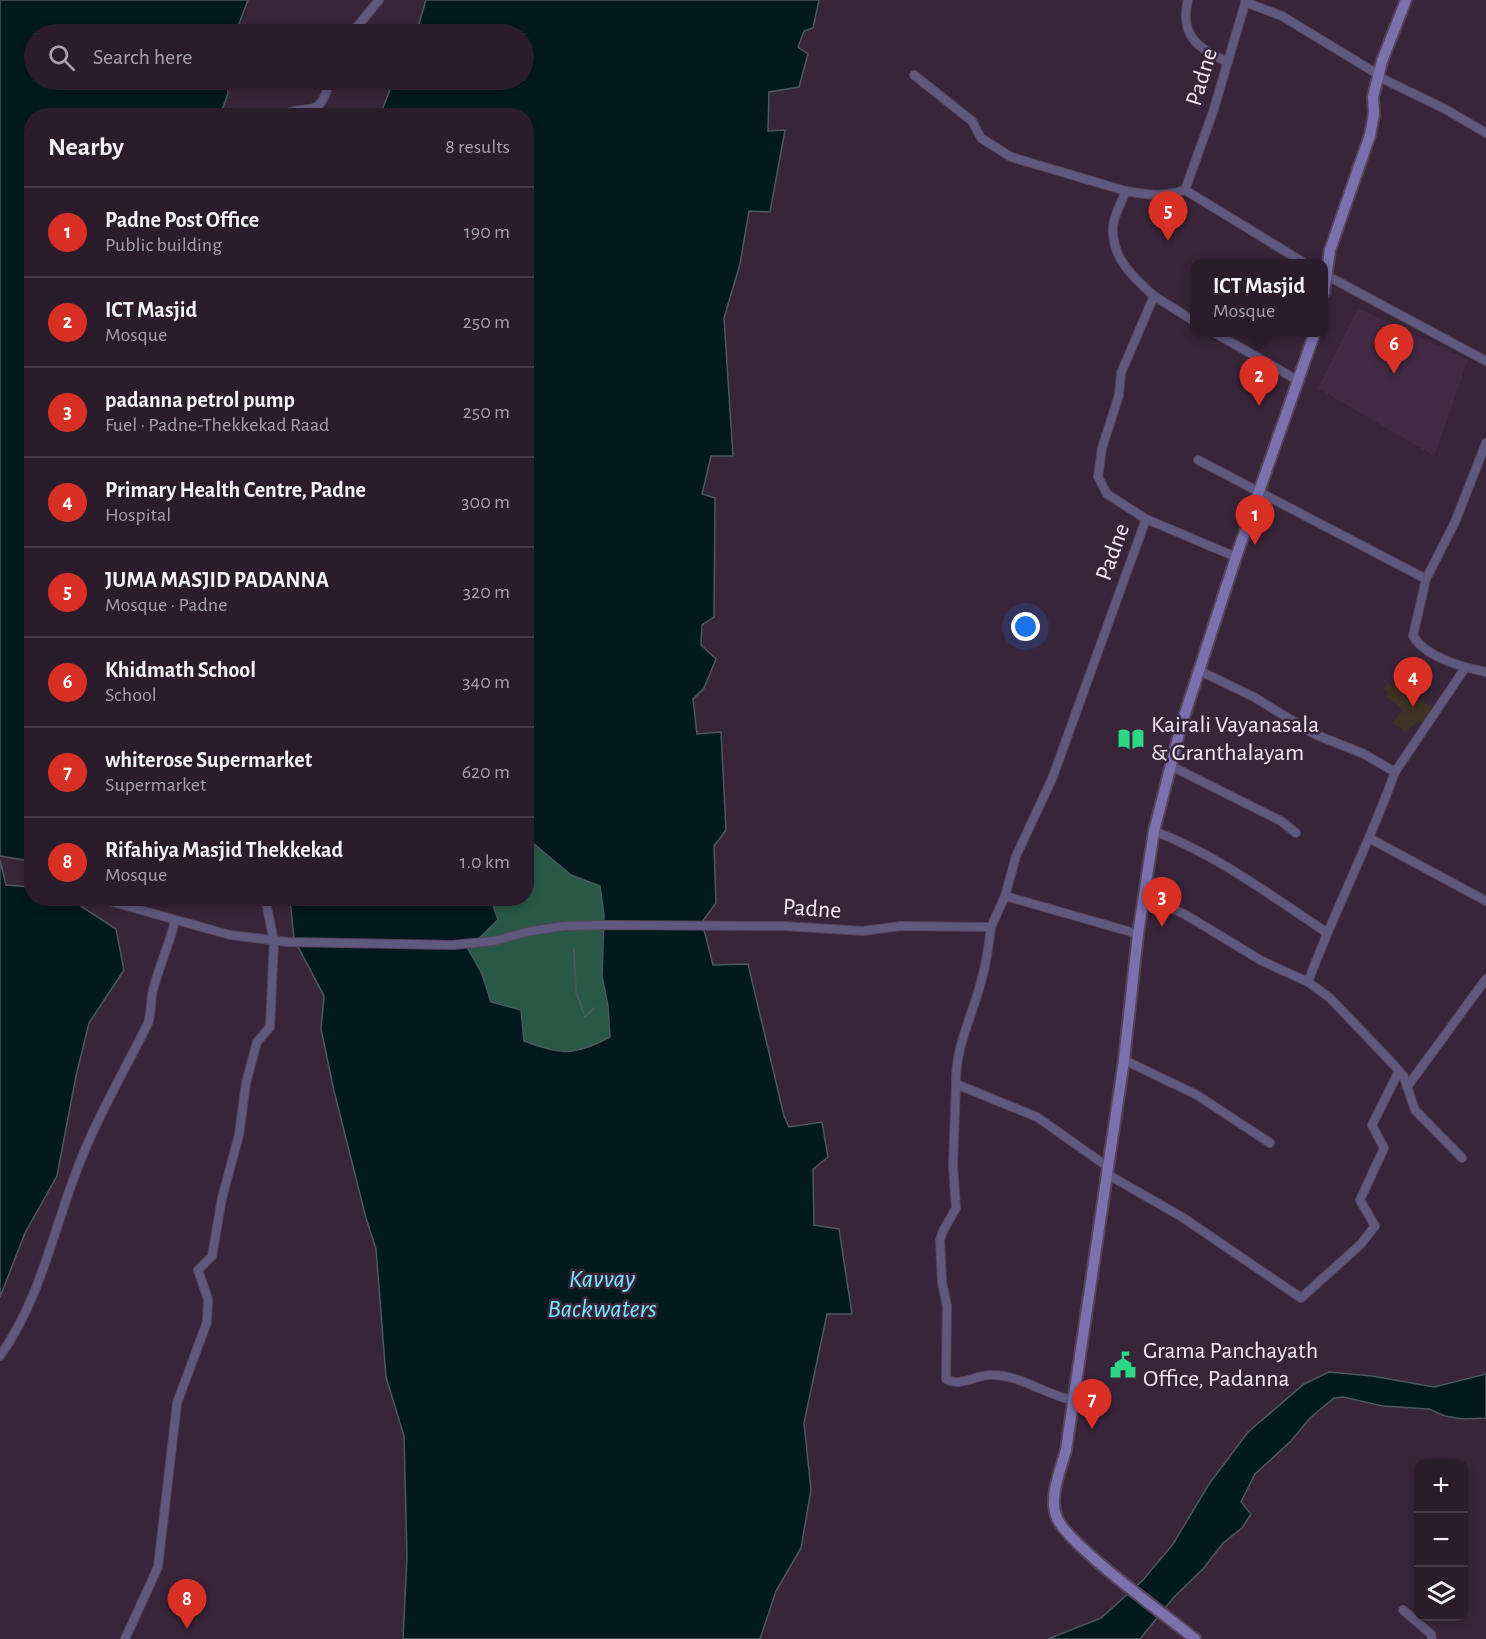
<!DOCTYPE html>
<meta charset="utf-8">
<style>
:root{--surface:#2b1c2c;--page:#372938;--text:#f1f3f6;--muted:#a6a1a9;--line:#473a48;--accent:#d93025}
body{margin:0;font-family:"Alegreya Sans",sans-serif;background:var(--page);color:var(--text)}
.controls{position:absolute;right:18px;bottom:18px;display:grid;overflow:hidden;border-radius:12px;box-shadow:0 3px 9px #0003}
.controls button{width:54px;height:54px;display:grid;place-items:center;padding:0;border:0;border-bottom:2px solid var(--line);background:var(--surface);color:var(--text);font:30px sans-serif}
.you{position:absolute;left:1026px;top:627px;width:21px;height:21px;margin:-15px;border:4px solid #fff;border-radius:50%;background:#1a73e8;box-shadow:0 0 0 9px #1a73e833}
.badge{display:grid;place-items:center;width:39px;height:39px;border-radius:50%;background:var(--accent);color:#fff;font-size:20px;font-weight:700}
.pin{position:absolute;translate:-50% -50px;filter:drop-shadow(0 2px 3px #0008)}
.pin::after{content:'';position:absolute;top:32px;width:21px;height:18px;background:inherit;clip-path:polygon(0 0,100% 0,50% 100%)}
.popup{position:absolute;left:1190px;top:259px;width:138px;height:78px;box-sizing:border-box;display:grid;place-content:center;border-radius:12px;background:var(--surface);filter:drop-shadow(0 2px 4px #0005);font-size:20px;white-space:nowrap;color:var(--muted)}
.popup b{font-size:22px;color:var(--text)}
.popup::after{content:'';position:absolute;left:50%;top:100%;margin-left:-12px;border:12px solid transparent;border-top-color:var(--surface)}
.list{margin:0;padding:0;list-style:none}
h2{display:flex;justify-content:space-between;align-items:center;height:78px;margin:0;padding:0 24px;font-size:26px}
h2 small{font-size:20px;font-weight:400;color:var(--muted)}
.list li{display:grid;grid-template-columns:39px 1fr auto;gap:18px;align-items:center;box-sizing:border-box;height:90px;padding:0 24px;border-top:2px solid var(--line)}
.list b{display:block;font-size:22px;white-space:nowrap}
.list p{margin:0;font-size:20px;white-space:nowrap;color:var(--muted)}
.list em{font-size:20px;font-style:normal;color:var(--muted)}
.icon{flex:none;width:33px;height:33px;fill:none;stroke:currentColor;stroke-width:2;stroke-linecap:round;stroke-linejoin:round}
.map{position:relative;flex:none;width:1486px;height:1639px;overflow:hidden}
.search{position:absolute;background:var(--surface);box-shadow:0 3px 9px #0003;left:24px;top:24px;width:510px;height:66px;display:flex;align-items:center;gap:15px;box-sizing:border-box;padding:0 21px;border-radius:33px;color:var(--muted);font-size:22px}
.panel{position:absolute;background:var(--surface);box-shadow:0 3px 9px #0003;left:24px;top:108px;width:510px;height:798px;border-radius:24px}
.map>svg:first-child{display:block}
.built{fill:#432a45}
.medical{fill:#3e3324}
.green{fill:#285946}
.water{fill:#021a1e;stroke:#4b585f;stroke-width:1.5}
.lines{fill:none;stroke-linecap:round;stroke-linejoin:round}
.stream{stroke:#4b585f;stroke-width:2}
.minor-casing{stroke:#574458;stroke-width:10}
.secondary-casing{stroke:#574458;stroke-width:14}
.minor{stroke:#5f5980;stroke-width:8}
.secondary{stroke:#7b71af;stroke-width:10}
.labels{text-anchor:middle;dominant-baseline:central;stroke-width:5;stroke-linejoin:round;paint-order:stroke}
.street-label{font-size:24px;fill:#f5e8f6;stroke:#39253a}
.poi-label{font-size:24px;fill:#f5e8f6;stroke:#39253a;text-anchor:start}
.water-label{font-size:26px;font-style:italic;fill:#74e8fd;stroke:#39253a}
</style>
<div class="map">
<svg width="1486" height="1639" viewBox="0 0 1486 1639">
<rect width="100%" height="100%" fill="#39253a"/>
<!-- built -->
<polygon class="built" points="1358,308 1468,360 1434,456 1318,388"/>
<!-- medical -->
<polygon class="medical" points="1388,683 1393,686 1396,683 1404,689 1407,685 1416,692 1414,696 1434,709 1423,724 1418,721 1405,732 1393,723 1403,710 1386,696 1388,693 1383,689"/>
<!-- green -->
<polygon class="green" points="527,838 571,875 600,886 604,915 602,946 610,1037 584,1050 552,1052 523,1041 491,1002 482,974 468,948 498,920 491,899 526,898"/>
<!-- water -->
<g class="water">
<polygon points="0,0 248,0 235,34 34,34 34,80 227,80 228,94 220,115 32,116 31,861 0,856"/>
<path d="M426,0h393l-6,28 -9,3 -6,16 10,7 -9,33 -30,5 -1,39 17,-1 -15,82 -21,-1 -9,53 -16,54 9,138h-22l-9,38 13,4 -1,119 -12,8 -1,20 15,14 -12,29 -11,11 4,35 24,-2 5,98 -12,16 2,57 -14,19 11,43 35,-1 36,152 5,11 33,-5 6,35 -15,12 1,56 25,4 13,85h-25l-23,109 7,67 -10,58 -25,43 -16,48h-357l4,-82 -3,-121 -18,-59 -10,-128 -10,-31 -32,-127 -13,-62 3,-33 -30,-57 -4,-40h201l7,21 -30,29 14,25 9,28 30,8 3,31c37,14 50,15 86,-4l-2,-31 -6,-30 2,-61 -4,-29 -29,-11 -44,-37 -1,-722 -146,-1 14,-35h130v-46h-108z"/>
<polygon points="0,860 6,885 31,887 32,898 70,899 116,929 124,970 89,1023 76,1076 57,1176 25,1233 0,1297"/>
<polygon points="1329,1372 1372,1376 1434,1387 1486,1374 1486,1418 1463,1419 1445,1416 1429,1409 1383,1406 1343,1397 1334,1398 1310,1418 1291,1441 1255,1474 1241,1502 1251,1514 1242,1528 1223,1543 1203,1569 1174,1597 1140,1639 1048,1639 1101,1618 1143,1580 1173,1544 1209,1484 1248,1432 1304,1384"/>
</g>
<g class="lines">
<!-- stream -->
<polyline class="stream" points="574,949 576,992 585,1017 594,1008"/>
<!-- minor casing -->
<g class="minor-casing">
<g id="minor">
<path d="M1188,0c-9,35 10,49 40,62"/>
<polyline points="1245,2 1282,16 1379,75"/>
<polyline points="351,34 379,0"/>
<polyline points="914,75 972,121 981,138 1011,157 1126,191"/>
<polyline points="1379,77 1445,109 1486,133"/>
<path d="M280,116c27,-15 39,8 50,-36"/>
<polyline points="1185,190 1306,264"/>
<polyline points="1324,274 1486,361"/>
<polyline points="1154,296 1194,321"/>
<polyline points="1213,332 1299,381"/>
<path d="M1486,443l-31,79 -29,57 -13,57c14,22 49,31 73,36"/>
<polyline points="1198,460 1426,579"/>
<polyline points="1146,519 1236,557"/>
<polyline points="1200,671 1254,697 1314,734 1364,754 1395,772 1465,668"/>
<polyline points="1171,766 1281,821 1296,833"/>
<path d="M1395,772c-25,71 -61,139 -87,210l22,16 64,67 10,12 11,33 47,48"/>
<path d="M1154,831c62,23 117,65 172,101"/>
<polyline points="1369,838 1486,901"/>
<polyline points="30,879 32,879"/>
<polyline points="1145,895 1186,915 1262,961 1308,982"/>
<polyline points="1005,896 1138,934"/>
<path d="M98,898l132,37 58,7 165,3 41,-4 37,-10 33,-5 43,-1 176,1 80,5 38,-5 90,1 14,-31 11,-40 36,-77 94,-260 -39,-25 -9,-17 4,-29 17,-53 2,-22 33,-77c-21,-19 -43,-38 -41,-70 1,-11 9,-25 13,-35 21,4 38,6 59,-1l28,-78 33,-112"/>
<path d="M991,927c-2,18 -5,37 -10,55 -9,35 -26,65 -25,102l81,33 71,50"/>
<polyline points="1124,1060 1197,1095 1270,1143"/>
<path d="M956,1084l-3,81 3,43 -13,23 -3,9 2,42 5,24 -1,73c14,9 31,-5 46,-4 29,0 53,20 81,25"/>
<polyline points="1407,1087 1486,979"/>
<polyline points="1107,1174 1182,1217 1301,1298 1361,1244 1375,1226 1360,1200 1384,1148 1372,1125 1399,1071"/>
<path d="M0,1356c39,-55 52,-120 75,-181 19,-53 48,-101 73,-152 4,-11 2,-22 5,-33 6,-23 16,-45 22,-69"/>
<polyline points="1403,1610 1431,1634 1432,1639"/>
<polyline points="125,1639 158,1567 177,1403 207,1322 208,1299 198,1270 212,1256 222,1198 239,1135 246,1083 257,1042 270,1027 274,941 265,898"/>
</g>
</g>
<!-- secondary casing -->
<g class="secondary-casing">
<g id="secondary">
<polyline points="1324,293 1330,250 1370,135 1374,114 1373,97 1382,61 1406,0"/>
<path d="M1195,1639c-27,-22 -127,-94 -138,-121 -9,-20 4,-49 9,-68l58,-390 14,-126 16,-103 27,-105 55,-169 79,-225"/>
</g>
</g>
<!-- minor -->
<use href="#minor" class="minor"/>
<!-- secondary -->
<use href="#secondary" class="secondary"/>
</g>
<!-- icons -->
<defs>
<g id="library-bare" transform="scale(2.07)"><path d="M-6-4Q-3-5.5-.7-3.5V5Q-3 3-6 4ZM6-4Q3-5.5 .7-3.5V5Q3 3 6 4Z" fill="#2dd884" stroke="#39253a" stroke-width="2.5" paint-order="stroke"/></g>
<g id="civic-bare" transform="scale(2.07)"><path d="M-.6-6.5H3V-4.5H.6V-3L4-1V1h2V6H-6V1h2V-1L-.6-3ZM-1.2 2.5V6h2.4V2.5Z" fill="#2dd884" stroke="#39253a" stroke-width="2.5" paint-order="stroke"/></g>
</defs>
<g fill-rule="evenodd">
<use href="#library-bare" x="1131" y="739"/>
<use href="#civic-bare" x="1123" y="1365"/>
</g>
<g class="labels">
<!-- street labels -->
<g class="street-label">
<text transform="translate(1202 77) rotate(-73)">Padne</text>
<text transform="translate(1113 552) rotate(-70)">Padne</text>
<text transform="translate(812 909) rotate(4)">Padne</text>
</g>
<!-- poi labels -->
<g class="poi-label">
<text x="1151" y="725">Kairali Vayanasala<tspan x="1151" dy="28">&amp; Granthalayam</tspan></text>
<text x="1143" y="1351">Grama Panchayath<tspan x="1143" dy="28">Office, Padanna</tspan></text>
</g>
<!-- water labels -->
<g class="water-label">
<text x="602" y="1279">Kavvay<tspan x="602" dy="30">Backwaters</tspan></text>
</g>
</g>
</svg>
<div class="controls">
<button>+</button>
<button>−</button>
<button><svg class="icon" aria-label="layers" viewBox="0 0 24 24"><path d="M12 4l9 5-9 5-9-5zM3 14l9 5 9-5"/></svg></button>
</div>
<div class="you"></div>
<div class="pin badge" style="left:1255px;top:545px">1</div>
<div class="pin badge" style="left:1259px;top:406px">2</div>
<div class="popup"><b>ICT Masjid</b>Mosque</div>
<div class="pin badge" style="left:1162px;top:927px">3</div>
<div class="pin badge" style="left:1413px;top:707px">4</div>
<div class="pin badge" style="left:1168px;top:241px">5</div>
<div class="pin badge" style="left:1394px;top:374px">6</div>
<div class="pin badge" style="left:1092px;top:1429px">7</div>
<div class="pin badge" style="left:187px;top:1629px">8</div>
<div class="search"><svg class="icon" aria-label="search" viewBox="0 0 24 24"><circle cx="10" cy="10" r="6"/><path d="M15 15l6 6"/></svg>Search here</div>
<section class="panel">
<h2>Nearby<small>8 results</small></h2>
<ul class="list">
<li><span class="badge">1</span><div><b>Padne Post Office</b><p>Public building</p></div><em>190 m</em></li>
<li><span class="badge">2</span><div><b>ICT Masjid</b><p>Mosque</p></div><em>250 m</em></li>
<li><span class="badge">3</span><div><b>padanna petrol pump</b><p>Fuel · Padne-Thekkekad Raad</p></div><em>250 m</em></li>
<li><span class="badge">4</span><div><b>Primary Health Centre, Padne</b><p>Hospital</p></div><em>300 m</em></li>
<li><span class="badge">5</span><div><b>JUMA MASJID PADANNA</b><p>Mosque · Padne</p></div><em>320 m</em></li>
<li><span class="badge">6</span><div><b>Khidmath School</b><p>School</p></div><em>340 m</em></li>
<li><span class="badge">7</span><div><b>whiterose Supermarket</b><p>Supermarket</p></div><em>620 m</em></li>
<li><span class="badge">8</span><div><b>Rifahiya Masjid Thekkekad</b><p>Mosque</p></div><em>1.0 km</em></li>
</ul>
</section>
</div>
